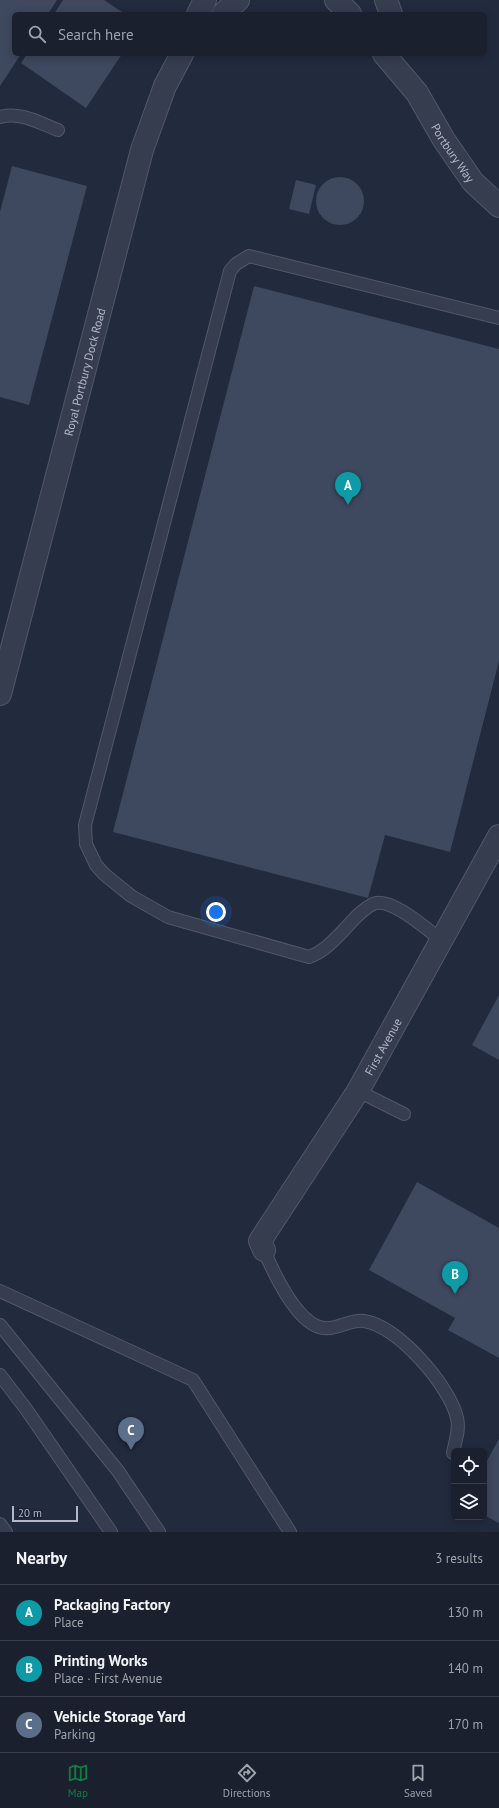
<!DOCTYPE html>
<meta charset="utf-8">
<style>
:root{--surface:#1a202e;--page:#272d3a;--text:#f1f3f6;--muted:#9fa3aa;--line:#383e4a;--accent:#0b8043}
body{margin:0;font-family:"PT Sans",sans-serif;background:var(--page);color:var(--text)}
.controls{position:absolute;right:12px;bottom:12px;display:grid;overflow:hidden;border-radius:6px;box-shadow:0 2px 10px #0003}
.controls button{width:36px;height:36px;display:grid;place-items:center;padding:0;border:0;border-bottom:1px solid var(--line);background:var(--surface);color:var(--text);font:20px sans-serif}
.scale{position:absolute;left:12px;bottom:10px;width:66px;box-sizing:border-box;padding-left:4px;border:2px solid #b2b8c9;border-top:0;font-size:11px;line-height:14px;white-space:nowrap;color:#b2b8c9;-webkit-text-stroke:3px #1b2233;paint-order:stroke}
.you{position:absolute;left:216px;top:912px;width:14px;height:14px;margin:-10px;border:3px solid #fff;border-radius:50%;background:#1a73e8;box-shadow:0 0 0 6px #1a73e833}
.badge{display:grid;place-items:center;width:26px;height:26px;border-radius:50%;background:var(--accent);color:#fff;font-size:13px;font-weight:700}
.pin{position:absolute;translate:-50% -33px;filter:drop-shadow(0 1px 2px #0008)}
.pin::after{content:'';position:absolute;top:21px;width:14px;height:12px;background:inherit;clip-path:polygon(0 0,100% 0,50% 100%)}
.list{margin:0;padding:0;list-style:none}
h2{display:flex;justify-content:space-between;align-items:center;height:52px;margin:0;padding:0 16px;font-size:17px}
h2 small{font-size:13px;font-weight:400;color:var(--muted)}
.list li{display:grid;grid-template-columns:26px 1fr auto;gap:12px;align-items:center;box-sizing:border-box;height:56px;padding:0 16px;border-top:1px solid var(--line)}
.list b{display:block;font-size:15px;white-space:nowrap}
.list p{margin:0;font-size:13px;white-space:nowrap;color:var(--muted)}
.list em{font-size:13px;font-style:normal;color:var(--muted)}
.icon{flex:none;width:22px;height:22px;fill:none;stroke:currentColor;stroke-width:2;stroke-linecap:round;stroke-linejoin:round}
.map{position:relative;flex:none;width:499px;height:1532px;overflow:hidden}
.search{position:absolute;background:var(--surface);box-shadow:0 2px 10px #0003;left:12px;right:12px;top:12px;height:44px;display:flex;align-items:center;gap:10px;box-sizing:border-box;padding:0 14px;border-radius:6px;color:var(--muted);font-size:15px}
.sheet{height:220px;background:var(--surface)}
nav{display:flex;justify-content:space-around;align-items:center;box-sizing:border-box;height:56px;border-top:1px solid var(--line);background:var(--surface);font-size:11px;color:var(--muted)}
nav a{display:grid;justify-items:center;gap:2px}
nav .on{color:var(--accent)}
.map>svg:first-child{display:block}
.building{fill:#3e485e}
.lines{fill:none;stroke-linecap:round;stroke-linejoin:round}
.lane-casing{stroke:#515869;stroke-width:14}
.street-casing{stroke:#515869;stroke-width:24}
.lane{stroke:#363d4e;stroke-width:12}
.street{stroke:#363d4e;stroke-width:22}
.labels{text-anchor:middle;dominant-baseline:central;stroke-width:3;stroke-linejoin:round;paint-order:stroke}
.street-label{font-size:12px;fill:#b2b8c9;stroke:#1b2233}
</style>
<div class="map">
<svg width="499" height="1532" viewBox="0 0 499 1532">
<rect width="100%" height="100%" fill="#222a3e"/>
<!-- building -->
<g class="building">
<polygon points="0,0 57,0 48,14 14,14 14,54 21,54 0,86"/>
<polygon points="63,0 104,0 125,14 54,14"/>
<polygon points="27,54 122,54 86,108 21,63"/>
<polygon points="12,166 87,186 29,405 0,397 0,212"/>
<circle cx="340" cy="201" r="24"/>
<polygon points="296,180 316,185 309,214 289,209"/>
<polygon points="254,286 499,349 499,661 450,852 385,835 368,898 113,832"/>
<polygon points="499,995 499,1060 472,1045"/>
<polygon points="417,1182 499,1228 499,1358 448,1330 455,1318 369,1270"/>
<polygon points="499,1439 499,1523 484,1515 484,1466"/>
</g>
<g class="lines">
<!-- lane casing -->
<g class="lane-casing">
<g id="lane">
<path d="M0,117c19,-6 40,6 58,13"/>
<path d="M441,940c-14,-11 -51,-44 -68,-36 -14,7 -22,19 -32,29 -10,10 -18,19 -32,24l-141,-40 -37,-21 -27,-22 -8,-9 -10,-21 -1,-19 145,-554 6,-7 13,-8 250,62"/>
<polyline points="358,1091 404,1114"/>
<path d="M264,1250c9,22 31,69 55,77 16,5 30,-8 45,-6 33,4 86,65 93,97 3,12 -2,23 -4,35"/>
<polyline points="0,1291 193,1380 290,1532"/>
<polyline points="0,1325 118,1471 159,1532"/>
<polyline points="0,1375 26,1409 111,1532"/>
<polyline points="0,1524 6,1532"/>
</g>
</g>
<!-- street casing -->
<g class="street-casing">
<g id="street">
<polyline points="336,0 350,14"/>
<polyline points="386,0 391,14"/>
<polyline points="198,14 205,0"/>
<polyline points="223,14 238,0"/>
<path id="s1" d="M384,54l33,39 27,47 29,42 26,24"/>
<path id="s2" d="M0,694l142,-544 23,-64 17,-32"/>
<path id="s3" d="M264,1250l-4,-9 98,-150 141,-255"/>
</g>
</g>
<!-- lane -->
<use href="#lane" class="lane"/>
<!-- street -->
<use href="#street" class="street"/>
</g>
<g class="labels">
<!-- street labels -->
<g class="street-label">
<text stroke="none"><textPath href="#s1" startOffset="121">Portbury Way</textPath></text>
<text stroke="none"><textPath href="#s2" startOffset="333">Royal Portbury Dock Road</textPath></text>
<text stroke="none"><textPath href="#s3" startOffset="240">First Avenue</textPath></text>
</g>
</g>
</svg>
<div class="controls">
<button><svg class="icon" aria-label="locate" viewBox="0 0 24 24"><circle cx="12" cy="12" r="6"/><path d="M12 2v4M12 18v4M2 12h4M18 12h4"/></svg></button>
<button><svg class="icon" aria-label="layers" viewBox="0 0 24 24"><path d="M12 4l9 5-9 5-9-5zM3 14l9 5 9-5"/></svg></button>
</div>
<div class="scale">20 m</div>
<div class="you"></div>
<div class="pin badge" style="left:348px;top:505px;background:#0f9aa8">A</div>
<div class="pin badge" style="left:455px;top:1294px;background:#0f9aa8">B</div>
<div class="pin badge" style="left:131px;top:1450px;background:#5c6f8a">C</div>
<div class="search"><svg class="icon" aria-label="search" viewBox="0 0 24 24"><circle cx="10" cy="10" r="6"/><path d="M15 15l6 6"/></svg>Search here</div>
</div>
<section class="sheet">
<h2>Nearby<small>3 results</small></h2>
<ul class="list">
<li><span class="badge" style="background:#0f9aa8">A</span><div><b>Packaging Factory</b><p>Place</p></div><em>130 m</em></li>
<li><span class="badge" style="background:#0f9aa8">B</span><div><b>Printing Works</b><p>Place · First Avenue</p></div><em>140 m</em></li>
<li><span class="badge" style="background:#5c6f8a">C</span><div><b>Vehicle Storage Yard</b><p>Parking</p></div><em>170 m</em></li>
</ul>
</section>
<nav>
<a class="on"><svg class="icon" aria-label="map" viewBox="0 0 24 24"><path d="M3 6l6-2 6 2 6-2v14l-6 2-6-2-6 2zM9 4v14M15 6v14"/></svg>Map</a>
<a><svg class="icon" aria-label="directions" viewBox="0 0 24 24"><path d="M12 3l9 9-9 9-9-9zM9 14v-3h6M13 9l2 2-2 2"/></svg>Directions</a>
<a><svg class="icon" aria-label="saved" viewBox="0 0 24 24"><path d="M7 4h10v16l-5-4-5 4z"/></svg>Saved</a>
</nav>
